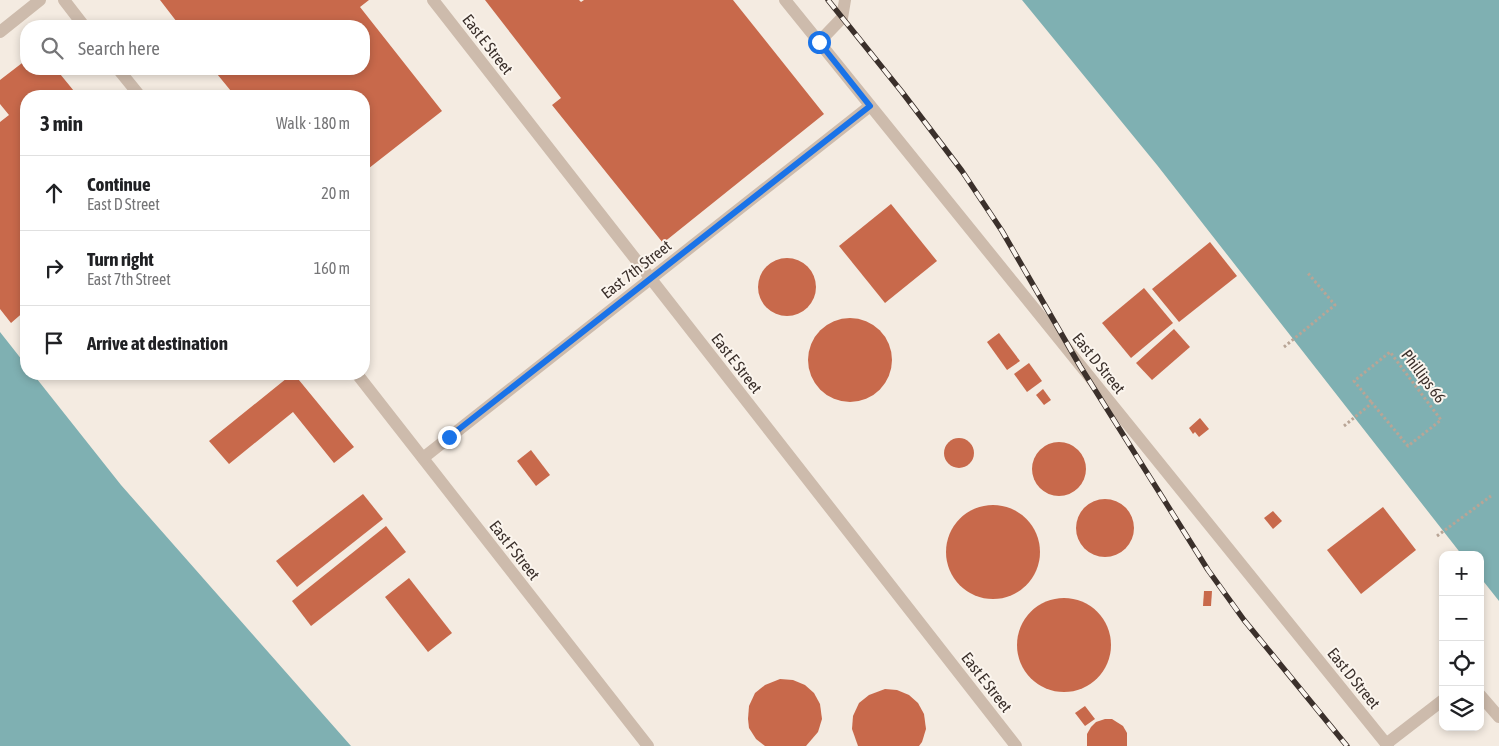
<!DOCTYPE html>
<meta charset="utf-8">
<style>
:root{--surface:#fff;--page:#f6f6f6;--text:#202124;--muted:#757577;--line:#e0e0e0}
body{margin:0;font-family:"Asap Condensed",sans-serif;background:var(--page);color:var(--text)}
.controls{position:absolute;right:15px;bottom:15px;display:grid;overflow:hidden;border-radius:10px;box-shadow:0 2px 8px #0003}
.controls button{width:45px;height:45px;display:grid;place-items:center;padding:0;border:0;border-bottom:1px solid var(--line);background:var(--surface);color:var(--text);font:25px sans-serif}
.stop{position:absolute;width:15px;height:15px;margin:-11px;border:4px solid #1a73e8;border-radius:50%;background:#fff}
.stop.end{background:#1a73e8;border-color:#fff;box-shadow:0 1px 5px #0008}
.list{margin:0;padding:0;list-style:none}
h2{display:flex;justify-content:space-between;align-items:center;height:65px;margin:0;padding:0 20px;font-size:21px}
h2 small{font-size:16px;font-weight:400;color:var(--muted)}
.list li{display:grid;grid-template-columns:32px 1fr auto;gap:15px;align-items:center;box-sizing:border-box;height:75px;padding:0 20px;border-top:1px solid var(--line)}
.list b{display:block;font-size:19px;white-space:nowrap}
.list p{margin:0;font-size:16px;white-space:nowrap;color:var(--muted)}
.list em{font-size:16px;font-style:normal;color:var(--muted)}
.icon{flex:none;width:28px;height:28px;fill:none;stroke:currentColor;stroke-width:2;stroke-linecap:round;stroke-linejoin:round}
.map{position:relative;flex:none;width:1499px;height:746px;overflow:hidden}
.search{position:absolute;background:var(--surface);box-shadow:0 2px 8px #0003;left:20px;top:20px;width:350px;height:55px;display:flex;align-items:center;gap:12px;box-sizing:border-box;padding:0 18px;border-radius:20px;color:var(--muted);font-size:19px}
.panel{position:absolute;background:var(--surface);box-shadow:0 2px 8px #0003;left:20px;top:90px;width:350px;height:290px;border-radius:20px}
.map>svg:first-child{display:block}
.water{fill:#7fb0b2}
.building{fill:#c8694b}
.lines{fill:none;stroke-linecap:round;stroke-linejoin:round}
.path{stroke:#b9a596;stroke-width:3;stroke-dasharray:2.5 2.5;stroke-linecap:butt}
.service{stroke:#cdbbac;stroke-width:12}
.minor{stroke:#cdbbac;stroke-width:12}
.rail-casing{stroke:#3b302b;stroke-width:5.5}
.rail{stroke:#fbf5ee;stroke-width:4;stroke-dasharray:11;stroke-linecap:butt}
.route{stroke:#1a73e8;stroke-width:6}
.labels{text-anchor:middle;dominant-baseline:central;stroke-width:4;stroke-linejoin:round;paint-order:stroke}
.street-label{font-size:16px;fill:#3b302b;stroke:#fbf5ee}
</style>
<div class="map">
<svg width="1499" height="746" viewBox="0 0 1499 746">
<rect width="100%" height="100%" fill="#f4ebe1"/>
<!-- water -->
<g class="water">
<polygon points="1022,0 1499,0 1499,601 1480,577 1480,555 1462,555 1157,165"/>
<polygon points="0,332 26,365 26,374 33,374 121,485 351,746 0,746"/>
</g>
<!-- building -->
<g class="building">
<polygon points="160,0 369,0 360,7 442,111 364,172 364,96 235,96 213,69 364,69 364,26 180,26"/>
<polygon points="485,0 579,0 581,2 584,0 733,0 824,114 663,243 552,105 561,98"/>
<polygon points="26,60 26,69 56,69 78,96 26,96 26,310 11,323 0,309 0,122 9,115 0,104 0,80"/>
<polygon points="891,204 937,261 885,303 839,246"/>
<polygon points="1210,242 1237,276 1179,322 1152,289"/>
<circle cx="787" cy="287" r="29"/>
<polygon points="1144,288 1173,323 1131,358 1102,323"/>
<circle cx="850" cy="360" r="42"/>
<polygon points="1174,329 1190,347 1152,380 1136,363"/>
<polygon points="999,333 1020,361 1007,370 987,342"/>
<polygon points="1029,363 1042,381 1027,392 1014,374"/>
<polygon points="292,374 294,374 354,447 334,463 293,412 229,464 209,441"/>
<polygon points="1043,389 1051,400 1044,405 1036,395"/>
<polygon points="1200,418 1209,429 1199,437 1195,432 1193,434 1189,428"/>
<circle cx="959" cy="453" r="15"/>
<circle cx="1059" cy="469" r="27"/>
<polygon points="531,450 550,475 536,486 517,461"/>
<polygon points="363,494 383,519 297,587 276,561"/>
<circle cx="1105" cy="528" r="29"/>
<circle cx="993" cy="552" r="47"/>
<polygon points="1383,507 1416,550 1361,594 1327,550"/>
<polygon points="1273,511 1282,521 1273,529 1264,518"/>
<polygon points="386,526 406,552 311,626 292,601"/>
<polygon points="409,578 452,633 428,652 385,597"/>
<polygon points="1204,591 1212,591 1211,606 1203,606"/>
<circle cx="1064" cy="645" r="47"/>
<polygon points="780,679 793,680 805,685 814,693 820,704 822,719 818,732 806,746 765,746 756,739 749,728 748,719 749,706 755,693 765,685"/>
<polygon points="885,689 897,690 909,695 918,703 924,714 926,729 922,742 919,746 858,746 852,729 853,716 859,703 869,695"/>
<polygon points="1085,706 1095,719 1085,726 1075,713"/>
<polygon points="1105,719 1112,719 1123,726 1127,733 1127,746 1087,746 1087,734 1091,727 1096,722"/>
</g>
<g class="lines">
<!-- path -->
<g class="path">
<polyline points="1284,347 1335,305 1307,272"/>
<polyline points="1344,426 1372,403 1408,446 1441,420 1390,352 1354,381 1372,403"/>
<polyline points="1437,536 1491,496"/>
</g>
<!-- service -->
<g class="service">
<polyline points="0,32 40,0"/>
<polyline points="819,42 842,18 845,0"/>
<polyline points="1480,695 1499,717"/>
<polyline points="1386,744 1443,700"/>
</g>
<!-- minor -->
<g class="minor">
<polyline points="64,0 84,26"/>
<polyline points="433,0 1016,746"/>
<polyline points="785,0 1388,746"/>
<polyline points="118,69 140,96"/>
<polyline points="357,374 648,746"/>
<polyline points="423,458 870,106"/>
</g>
<!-- rail casing -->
<g class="rail-casing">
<polyline id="rail" points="828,0 902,92 962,171 1002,231 1080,366 1208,570 1244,620 1347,746"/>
</g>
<!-- rail -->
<use href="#rail" class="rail"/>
</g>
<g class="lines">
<!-- route -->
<polyline class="route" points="449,437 870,106 819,42"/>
</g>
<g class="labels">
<!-- street labels -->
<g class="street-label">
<text transform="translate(488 44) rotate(52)">East E Street</text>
<text transform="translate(636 269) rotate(-38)">East 7th Street</text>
<text transform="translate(737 363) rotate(52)">East E Street</text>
<text transform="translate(1099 363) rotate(51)">East D Street</text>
<text transform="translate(1424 376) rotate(53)">Phillips 66</text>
<text transform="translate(515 550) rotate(52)">East F Street</text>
<text transform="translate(1354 678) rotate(51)">East D Street</text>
<text transform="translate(987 682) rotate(52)">East E Street</text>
</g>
</g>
</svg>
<div class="controls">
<button>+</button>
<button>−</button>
<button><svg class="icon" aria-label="locate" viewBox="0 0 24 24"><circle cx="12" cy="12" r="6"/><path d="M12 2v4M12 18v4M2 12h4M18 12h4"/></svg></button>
<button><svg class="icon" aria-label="layers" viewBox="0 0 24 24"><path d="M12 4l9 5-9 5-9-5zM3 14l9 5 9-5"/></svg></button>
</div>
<div class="stop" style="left:819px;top:42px"></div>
<div class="stop end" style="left:449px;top:437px"></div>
<div class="search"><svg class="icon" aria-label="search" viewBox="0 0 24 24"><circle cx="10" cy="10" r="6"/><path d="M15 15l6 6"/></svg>Search here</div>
<section class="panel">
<h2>3 min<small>Walk · 180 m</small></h2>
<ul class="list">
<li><svg class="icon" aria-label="ahead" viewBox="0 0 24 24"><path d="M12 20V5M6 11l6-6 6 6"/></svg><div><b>Continue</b><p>East D Street</p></div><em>20 m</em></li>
<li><svg class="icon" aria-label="right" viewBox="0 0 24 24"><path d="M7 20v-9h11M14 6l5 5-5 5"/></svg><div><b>Turn right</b><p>East 7th Street</p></div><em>160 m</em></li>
<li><svg class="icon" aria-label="arrive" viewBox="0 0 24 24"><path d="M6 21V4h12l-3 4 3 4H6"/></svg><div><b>Arrive at destination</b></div></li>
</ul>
</section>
</div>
